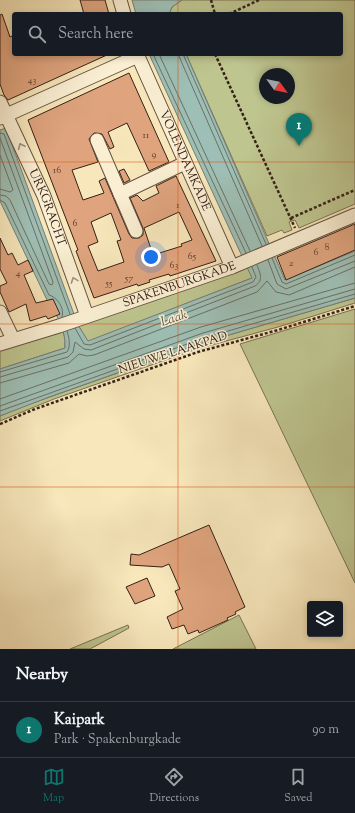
<!DOCTYPE html>
<meta charset="utf-8">
<style>
:root{--surface:#171b24;--page:#20242c;--text:#f1f3f6;--muted:#9ea1a6;--line:#363941;--accent:#0f766e}
body{margin:0;font-family:"Sorts Mill Goudy",serif;background:var(--page);color:var(--text)}
.controls{position:absolute;right:12px;bottom:12px;display:grid;overflow:hidden;border-radius:4px;box-shadow:0 2px 6px #0003}
.controls button{width:36px;height:36px;display:grid;place-items:center;padding:0;border:0;border-bottom:1px solid var(--line);background:var(--surface);color:var(--text);font:20px sans-serif}
.compass{position:absolute;left:259px;top:68px;width:36px;height:36px;border-radius:50%;background:var(--surface);box-shadow:0 2px 6px #0003;rotate:123deg}
.you{position:absolute;left:151px;top:257px;width:14px;height:14px;margin:-10px;border:3px solid #fff;border-radius:50%;background:#1a73e8;box-shadow:0 0 0 6px #1a73e833}
.badge{display:grid;place-items:center;width:26px;height:26px;border-radius:50%;background:var(--accent);color:#fff;font-size:13px;font-weight:700}
.pin{position:absolute;translate:-50% -33px;filter:drop-shadow(0 1px 2px #0008)}
.pin::after{content:'';position:absolute;top:21px;width:14px;height:12px;background:inherit;clip-path:polygon(0 0,100% 0,50% 100%)}
.list{margin:0;padding:0;list-style:none}
h2{display:flex;justify-content:space-between;align-items:center;height:52px;margin:0;padding:0 16px;font-size:17px}
h2 small{font-size:13px;font-weight:400;color:var(--muted)}
.list li{display:grid;grid-template-columns:26px 1fr auto;gap:12px;align-items:center;box-sizing:border-box;height:56px;padding:0 16px;border-top:1px solid var(--line)}
.list b{display:block;font-size:15px;white-space:nowrap}
.list p{margin:0;font-size:13px;white-space:nowrap;color:var(--muted)}
.list em{font-size:13px;font-style:normal;color:var(--muted)}
.icon{flex:none;width:22px;height:22px;fill:none;stroke:currentColor;stroke-width:2;stroke-linecap:round;stroke-linejoin:round}
.map{position:relative;flex:none;width:355px;height:649px;overflow:hidden}
.search{position:absolute;background:var(--surface);box-shadow:0 2px 6px #0003;left:12px;right:12px;top:12px;height:44px;display:flex;align-items:center;gap:10px;box-sizing:border-box;padding:0 14px;border-radius:4px;color:var(--muted);font-size:15px}
.sheet{height:108px;background:var(--surface)}
nav{display:flex;justify-content:space-around;align-items:center;box-sizing:border-box;height:56px;border-top:1px solid var(--line);background:var(--surface);font-size:11px;color:var(--muted)}
nav a{display:grid;justify-items:center;gap:2px}
nav .on{color:var(--accent)}
.map>svg:first-child{display:block}
.green{fill:#bec58f;stroke:#7a7253;fill-rule:evenodd}
.water{fill:#9ebfb5;stroke:#747f76}
.lines{fill:none;stroke-linecap:round;stroke-linejoin:round}
.shore{stroke:#6a7066;stroke-width:1}
.building{fill:#dfa47e;stroke:#352017;fill-rule:evenodd}
.minor-casing{stroke:#665240;stroke-width:15}
.path{stroke:#352017;stroke-width:2.5;stroke-dasharray:3 2;stroke-linecap:butt}
.minor{stroke:#faefd3;stroke-width:13}
.oneway{stroke:#a1927e}
.grid{fill:none;stroke:#df560d;stroke-width:1;stroke-opacity:0.55}
.labels{text-anchor:middle;dominant-baseline:central;stroke-width:3;stroke-linejoin:round;paint-order:stroke}
.number-label{font-size:10px;fill:#604131}
.street-label{font-size:12px;fill:#352017;stroke:#faefd3}
.water-label{font-size:13px;font-style:italic;fill:#545046;stroke:#faefd3}
</style>
<div class="map">
<svg width="355" height="649" viewBox="0 0 355 649">
<rect width="100%" height="100%" fill="#f7e7bb"/>
<filter id="stains"><feTurbulence type="fractalNoise" baseFrequency=".005" numOctaves="4"/><feColorMatrix values="0 0 0 0 .2 0 0 0 0 .09 0 0 0 0 .02 0 0 0 .5 -.17"/></filter>
<radialGradient id="worn" r=".72"><stop offset=".6" stop-color="#630" stop-opacity="0"/><stop offset="1" stop-color="#630" stop-opacity=".3"/></radialGradient>
<!-- green -->
<g class="green">
<path d="M182,0h173v204l-56,24 -4,-8 -6,2 3,8 -8,3 -2,-3 -15,6 -81,-182h155v-40h-172l3,-7zM265,74h24v24h-24z"/>
<polygon points="248,267 252,278 88,342 78,325"/>
<polygon points="355,298 355,303 278,327 197,349 54,399 0,421 0,416 16,409 205,342"/>
<polygon points="355,309 355,583 240,344"/>
<polygon points="62,329 65,338 65,348 0,369 0,350"/>
<polygon points="239,615 256,649 173,649"/>
<polygon points="128,625 129,628 90,649 70,649"/>
</g>
<!-- water -->
<g class="water">
<polygon points="132,0 182,0 172,7 169,14 136,14"/>
<path d="M149,54h37l99,226 70,-29v47l-150,44 -156,55 -49,19v-47l65,-21c1,-18 -8,-33 -18,-48l-47,-99v-71l6,-2 72,197 10,16 164,-63z"/>
</g>
<g class="lines">
<!-- shore -->
<g class="shore">
<polyline points="153,54 246,253"/>
<polyline points="159,54 250,251"/>
<polyline points="178,54 262,246"/>
<polyline points="183,54 266,244"/>
<polyline points="0,133 4,134 70,314"/>
<polyline points="0,138 53,282 52,285 49,284 10,200 6,196 0,195"/>
<polyline points="0,155 13,190 10,192 0,189"/>
<path d="M0,200l5,3 44,92c8,2 16,13 13,22"/>
<polyline points="272,258 282,282 286,284 355,255"/>
<polyline points="268,260 277,284 286,289 355,261"/>
<polyline points="75,328 84,344 90,345 253,282 256,277 252,267"/>
<path d="M0,372l67,-20c4,-6 2,-15 0,-21"/>
<path d="M0,377l68,-20 5,-5 2,-10 9,7 7,1 164,-64c9,-6 5,-13 2,-21"/>
<polyline points="0,383 69,363 79,354 87,356 94,355 257,292 267,281 276,292 289,295 355,267"/>
<polyline points="0,399 201,327 355,283"/>
<polyline points="0,406 203,333 355,289"/>
<polyline points="0,411 204,338 355,294"/>
</g>
</g>
<!-- building -->
<g class="building">
<polygon points="80,0 105,0 109,14 84,14"/>
<polygon points="2,14 10,37 12,36 14,42 14,54 109,54 8,100 4,95 0,84 0,15"/>
<path d="M129,73l40,89 -20,9 -22,-48 -19,9 6,15 -4,2 -8,-15 -8,-1 -5,6 9,23 -26,8 11,30 21,-7 -5,-12 6,-3 24,56 3,4h7l4,-3v-7l-13,-30 7,-3 6,6 16,-8 -3,-7 20,-10 40,85 -46,15 -1,-2 -20,6 1,2 -12,4 -1,-2 -43,14 -18,-47 2,-1 -50,-130zM179,212l13,28 -11,4 1,2 -29,9 -9,-27zM111,213l10,27 -4,1 7,21 -26,9 -10,-25 10,-4 -7,-20z"/>
<polygon points="124,169 130,180 124,183 119,171"/>
<polygon points="355,224 355,250 286,280 277,257"/>
<polygon points="0,238 8,255 12,253 18,265 28,260 33,271 24,275 36,303 53,299 60,314 48,319 46,316 30,321 26,304 9,312 0,292 0,286 7,283 0,269"/>
<polygon points="209,525 245,607 235,612 236,614 227,618 228,620 199,633 198,630 188,634 184,625 172,629 167,617 183,609 175,591 180,589 169,564 162,567 130,565 131,554 139,555"/>
<polygon points="147,578 155,596 135,604 126,587"/>
</g>
<g class="lines">
<!-- minor casing -->
<g class="minor-casing">
<g id="minor">
<polyline points="120,0 124,14"/>
<path id="s1" d="M137,54l95,213"/>
<path id="s2" d="M0,102l44,94 43,120"/>
<polyline points="0,118 138,56"/>
<polyline points="97,140 136,231"/>
<polyline points="120,194 185,163"/>
<polyline points="0,312 13,339"/>
<path id="s3" d="M0,344l59,-18 173,-59 123,-52"/>
</g>
</g>
<!-- path -->
<g class="path">
<polyline points="211,0 215,14"/>
<polyline points="229,14 259,0"/>
<polyline points="215,54 295,228"/>
<polyline points="291,218 355,190"/>
<polyline points="0,424 35,409 198,352 278,330 355,306"/>
</g>
<!-- minor -->
<use href="#minor" class="minor"/>
</g>
<!-- one-way arrows -->
<defs><path id="oneway-chevron" d="M-2-3.5L2.5 0L-2 3.5" fill="none" stroke-width="1.6" stroke-linecap="round" stroke-linejoin="round"/></defs>
<g class="oneway">
<use href="#oneway-chevron" transform="translate(21 146) rotate(-115)"/>
<use href="#oneway-chevron" transform="translate(74 280) rotate(-110)"/>
</g>
<!-- grid -->
<path class="grid" d="M178,0v14M178,54v595M0,162h355M0,324h355M0,487h355"/>
<g class="labels">
<!-- number labels -->
<g class="number-label">
<text x="32" y="80">43</text>
<text x="146" y="135">11</text>
<text x="154" y="154">9</text>
<text x="57" y="170">16</text>
<text x="178" y="205">1</text>
<text x="75" y="223">6</text>
<text x="327" y="247">8</text>
<text x="316" y="252">6</text>
<text x="192" y="256">65</text>
<text x="291" y="263">2</text>
<text x="174" y="265">63</text>
<text x="18" y="273">4</text>
<text x="129" y="278">57</text>
<text x="109" y="283">55</text>
</g>
<!-- street labels -->
<g class="street-label">
<text stroke="none"><textPath href="#s1" startOffset="117">VOLENDAMKADE</textPath></text>
<text stroke="none"><textPath href="#s2" startOffset="116">URKGRACHT</textPath></text>
<text stroke="none"><textPath href="#s3" startOffset="189">SPAKENBURGKADE</textPath></text>
<text transform="translate(173 353) rotate(-18)">NIEUWE LAAKPAD</text>
</g>
<!-- water labels -->
<g class="water-label">
<text transform="translate(174 319) rotate(-18)">Laak</text>
</g>
</g>
<rect width="100%" height="100%" filter="url(#stains)"/>
<rect width="100%" height="100%" fill="url(#worn)"/>
</svg>
<div class="controls">
<button><svg class="icon" aria-label="layers" viewBox="0 0 24 24"><path d="M12 4l9 5-9 5-9-5zM3 14l9 5 9-5"/></svg></button>
</div>
<svg class="compass" viewBox="-18 -18 36 36"><path d="M0-13l5 13h-10z" fill="#e53935"/><path d="M0 13l5-13h-10z" fill="#9ea1a6"/></svg>
<div class="you"></div>
<div class="pin badge" style="left:299px;top:146px">1</div>
<div class="search"><svg class="icon" aria-label="search" viewBox="0 0 24 24"><circle cx="10" cy="10" r="6"/><path d="M15 15l6 6"/></svg>Search here</div>
</div>
<section class="sheet">
<h2>Nearby<small></small></h2>
<ul class="list">
<li><span class="badge">1</span><div><b>Kaipark</b><p>Park · Spakenburgkade</p></div><em>90 m</em></li>
</ul>
</section>
<nav>
<a class="on"><svg class="icon" aria-label="map" viewBox="0 0 24 24"><path d="M3 6l6-2 6 2 6-2v14l-6 2-6-2-6 2zM9 4v14M15 6v14"/></svg>Map</a>
<a><svg class="icon" aria-label="directions" viewBox="0 0 24 24"><path d="M12 3l9 9-9 9-9-9zM9 14v-3h6M13 9l2 2-2 2"/></svg>Directions</a>
<a><svg class="icon" aria-label="saved" viewBox="0 0 24 24"><path d="M7 4h10v16l-5-4-5 4z"/></svg>Saved</a>
</nav>
